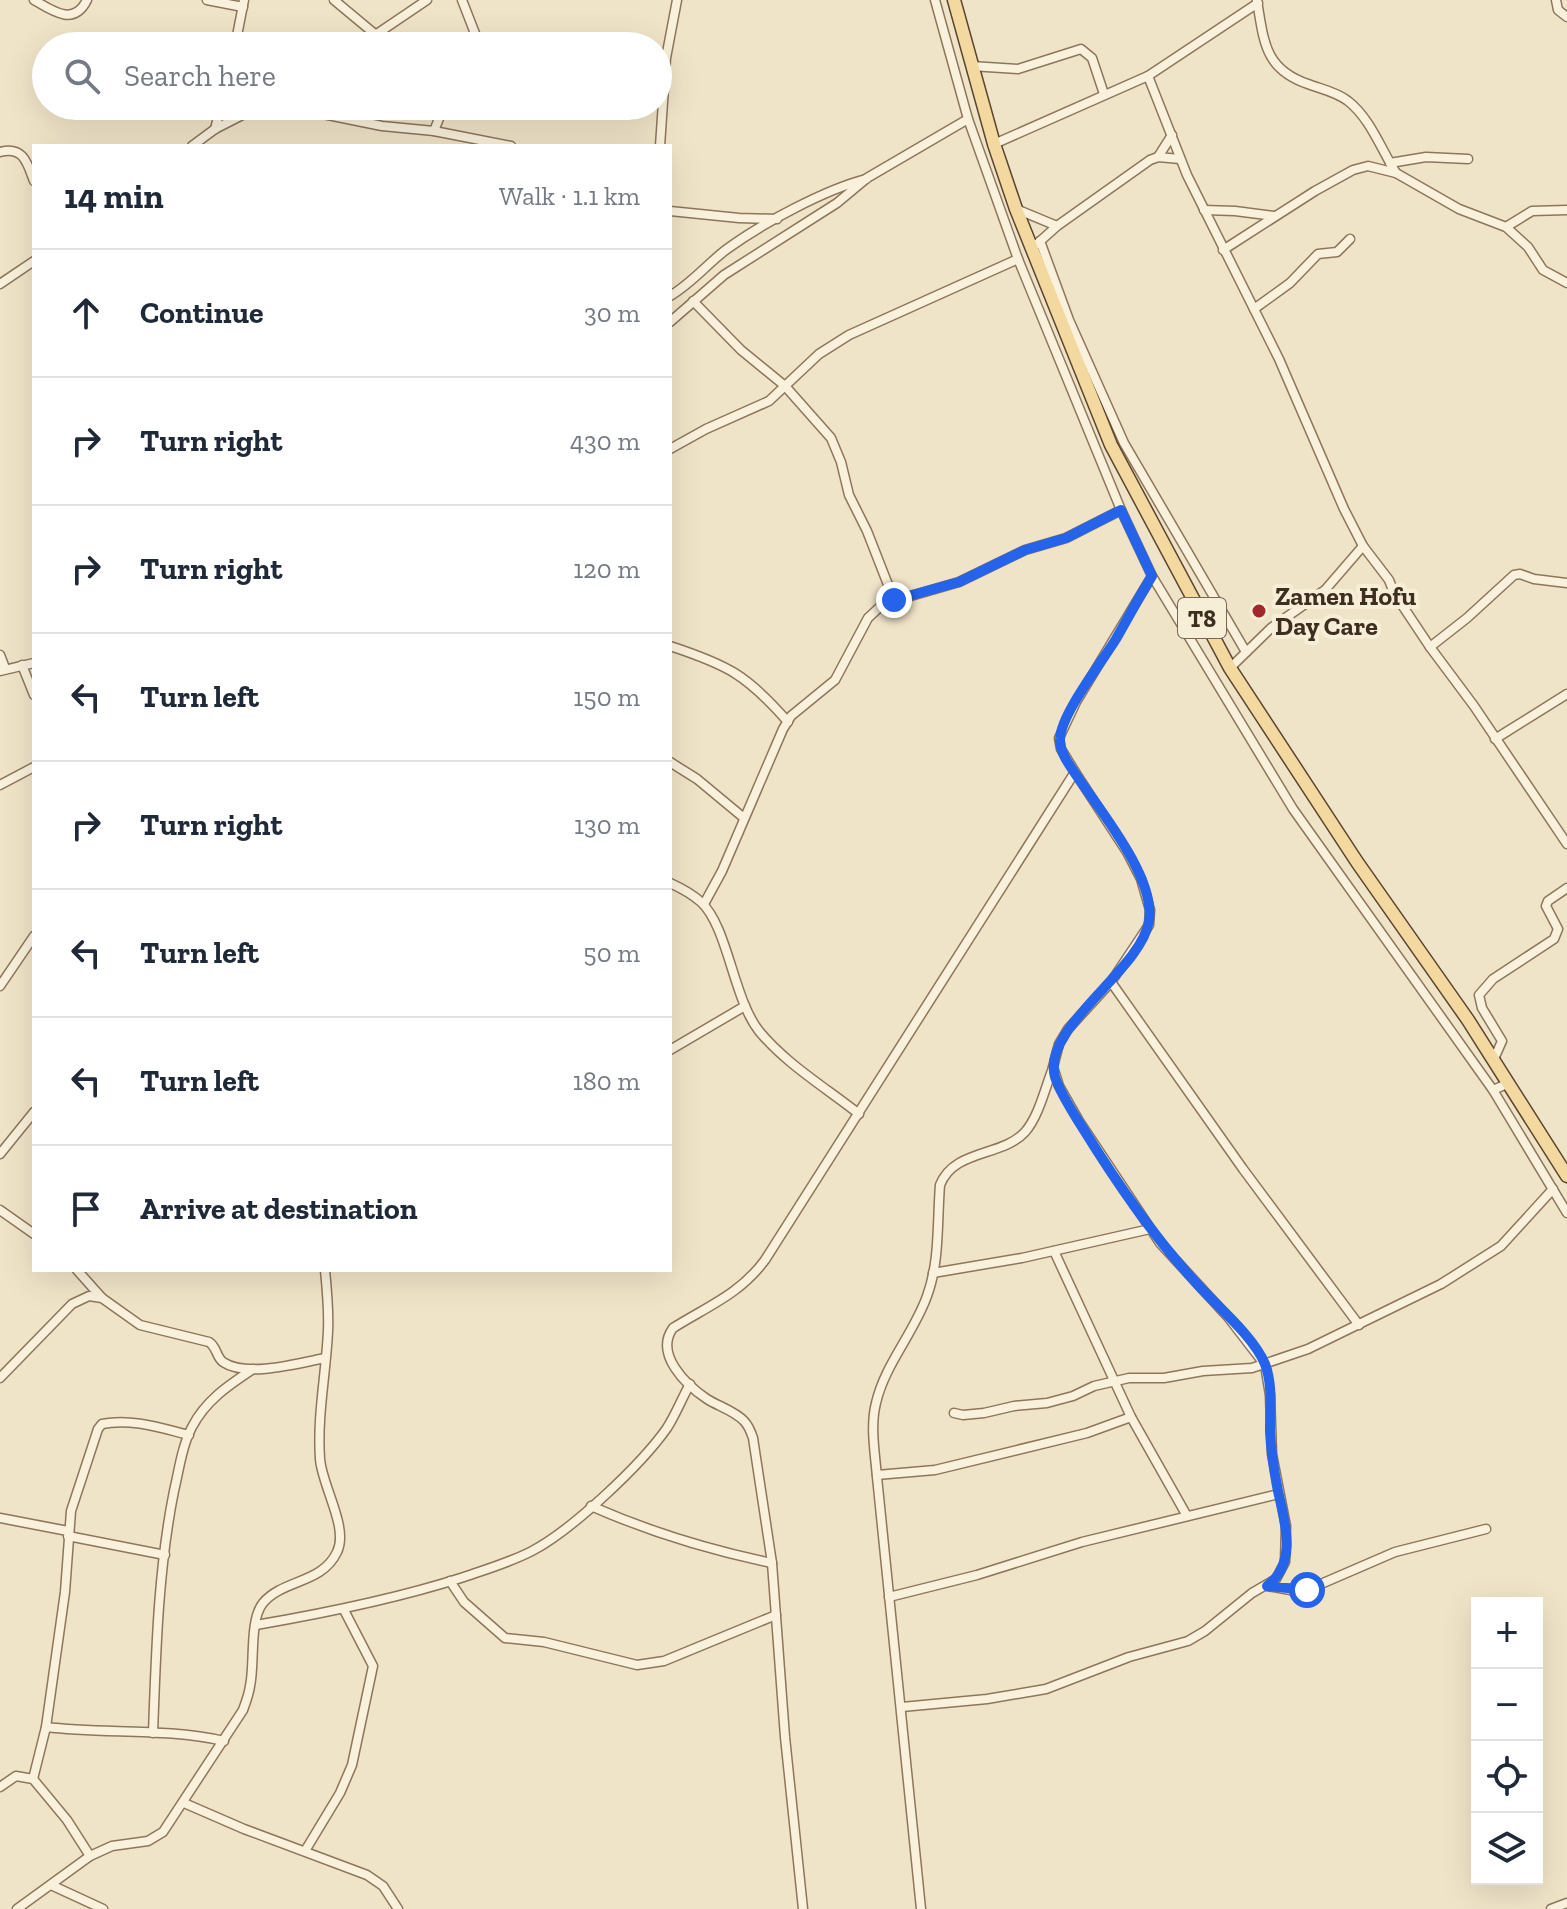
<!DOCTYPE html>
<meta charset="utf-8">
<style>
:root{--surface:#fff;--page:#f6f6f7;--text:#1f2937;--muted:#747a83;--line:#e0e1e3}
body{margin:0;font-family:"Zilla Slab",serif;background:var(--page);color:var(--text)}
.controls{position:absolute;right:24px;bottom:24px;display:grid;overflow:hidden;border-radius:0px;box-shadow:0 8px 32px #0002}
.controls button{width:72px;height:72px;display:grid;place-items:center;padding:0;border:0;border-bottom:2px solid var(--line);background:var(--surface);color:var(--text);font:40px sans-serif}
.stop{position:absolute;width:24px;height:24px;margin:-18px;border:6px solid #2563eb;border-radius:50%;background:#fff}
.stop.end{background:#2563eb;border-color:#fff;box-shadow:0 2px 8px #0008}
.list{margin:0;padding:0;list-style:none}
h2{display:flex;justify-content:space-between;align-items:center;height:104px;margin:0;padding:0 32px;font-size:34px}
h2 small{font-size:26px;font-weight:400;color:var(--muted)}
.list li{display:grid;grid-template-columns:52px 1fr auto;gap:24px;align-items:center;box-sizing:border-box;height:128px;padding:0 32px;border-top:2px solid var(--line)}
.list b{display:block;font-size:30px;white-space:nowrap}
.list em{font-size:26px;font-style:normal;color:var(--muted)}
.icon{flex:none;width:44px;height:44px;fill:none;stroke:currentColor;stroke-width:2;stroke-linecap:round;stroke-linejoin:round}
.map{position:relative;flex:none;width:1567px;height:1909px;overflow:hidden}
.search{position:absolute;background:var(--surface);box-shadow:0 8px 32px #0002;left:32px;top:32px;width:640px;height:88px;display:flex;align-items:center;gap:20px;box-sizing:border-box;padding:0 28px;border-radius:44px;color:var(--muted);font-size:30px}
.panel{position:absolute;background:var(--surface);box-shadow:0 8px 32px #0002;left:32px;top:144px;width:640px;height:1128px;border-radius:0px}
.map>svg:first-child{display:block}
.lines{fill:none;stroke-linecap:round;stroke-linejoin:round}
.street-casing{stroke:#8d765c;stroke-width:11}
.primary-casing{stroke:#5b4430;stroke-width:15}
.street{stroke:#faf1dc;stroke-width:8}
.primary{stroke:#f3d9a0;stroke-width:12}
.route{stroke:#2563eb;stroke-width:10}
.poi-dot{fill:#9e2a2b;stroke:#f7eed8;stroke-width:3}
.labels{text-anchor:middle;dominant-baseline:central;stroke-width:8;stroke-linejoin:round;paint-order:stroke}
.shield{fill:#f7eed8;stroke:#756857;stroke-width:2}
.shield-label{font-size:24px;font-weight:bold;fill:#3d2e20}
.poi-label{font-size:26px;font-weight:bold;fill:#3d2e20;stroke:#f7eed8;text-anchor:start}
</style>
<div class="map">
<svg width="1567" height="1909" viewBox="0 0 1567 1909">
<rect width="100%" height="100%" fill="#f0e4c8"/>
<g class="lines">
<!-- street casing -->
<g class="street-casing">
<g id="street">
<path d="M34,0c20,12 40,26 53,0"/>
<polyline points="207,0 243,7"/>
<polyline points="334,0 376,35"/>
<polyline points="462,0 476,36 473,42 466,46"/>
<polyline points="935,0 968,119 1018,259 1121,510 1152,576 1293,809 1493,1090 1509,1083"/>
<polyline points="1556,0 1558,10 1567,17"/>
<path d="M1257,1c7,40 7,68 51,83 13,5 29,8 40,17 22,17 33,48 48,72"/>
<polyline points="235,46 244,0"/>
<polyline points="359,46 427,0"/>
<polyline points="971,66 1018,69 1081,49 1092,58 1104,94"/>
<polyline points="1148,76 1187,175 1279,359 1344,509 1363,546 1389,580 1394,593 1430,647 1474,706 1567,844"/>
<polyline points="227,106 240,115"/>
<polyline points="254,109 318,113 382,126 434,131 511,146"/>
<polyline points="215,129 221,106"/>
<polyline points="434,131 444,106"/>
<polyline points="994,144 1148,76 1258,3"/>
<polyline points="192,146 215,129 256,108"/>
<polyline points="660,146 666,58 677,0"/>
<path d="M0,152c23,-6 27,10 34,29"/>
<polyline points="1158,157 1172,135"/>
<polyline points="1390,163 1426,157 1468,159"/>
<polyline points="1016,209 1057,226"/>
<polyline points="1204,210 1235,211 1274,216"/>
<polyline points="670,211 739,218 777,219"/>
<polyline points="1506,227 1532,211 1567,210"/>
<polyline points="1040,241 1069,320 1124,443 1246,652"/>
<polyline points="1037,244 1057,226 1150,160 1158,157 1180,159"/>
<polyline points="1223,250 1315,191 1353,170 1368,166 1396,173 1459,209 1506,227 1528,247 1543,270 1567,283"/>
<polyline points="0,284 34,261"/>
<path d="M670,296c22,-13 37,-32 57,-47 36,-26 97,-59 139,-70"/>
<polyline points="693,301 741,350 785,386 831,438 841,462 849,495 867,531 894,600"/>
<polyline points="1254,309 1290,283 1318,254 1337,252 1350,239"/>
<polyline points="670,322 724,275 837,203 867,178 968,119"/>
<polyline points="670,449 706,429 769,401 819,354 849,335 1018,259"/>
<path d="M670,646c58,19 77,29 118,76"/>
<polyline points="1430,647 1467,618 1514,575 1520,574 1534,579 1567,583"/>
<polyline points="0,655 5,668"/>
<polyline points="22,665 34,695"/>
<polyline points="1230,668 1271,628 1325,590 1363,546"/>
<polyline points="0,671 34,663"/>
<polyline points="1495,739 1567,694"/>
<polyline points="670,762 697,779 744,818"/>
<polyline points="0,785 34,767"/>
<path d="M670,883c11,5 22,11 31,19 27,25 32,96 58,129 26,32 67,57 100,83"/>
<polyline points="704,904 722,871 783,729 791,716 835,680 868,618 883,604 959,582 1025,550 1066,538 1121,510"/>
<polyline points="1111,982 1243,1169 1359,1325"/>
<polyline points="0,986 34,936"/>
<polyline points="670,1050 745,1006"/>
<polyline points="1494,1059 1502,1041 1482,1008 1479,995 1493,979 1554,939 1558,929 1546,906 1548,901 1567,888"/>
<polyline points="1493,1090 1567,1213"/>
<polyline points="0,1154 34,1112"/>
<polyline points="0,1210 34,1234"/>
<polyline points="1054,1251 1131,1417 1187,1516"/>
<polyline points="77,1270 102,1298"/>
<polyline points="933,1273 1022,1258 1150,1229"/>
<path d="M0,1378l72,-74 17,-8 13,2 38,27 69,17c8,5 7,15 14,20 23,16 77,1 102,-4"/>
<polyline points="954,1413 963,1415 984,1413 1014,1406 1047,1403 1073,1396 1094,1386 1129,1378 1164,1378 1203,1371 1252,1368 1308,1349 1441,1284 1501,1246 1553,1189"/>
<polyline points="877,1475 935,1470 1087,1433 1131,1417"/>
<path d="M591,1506c59,26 118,44 181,57"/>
<polyline points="0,1518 68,1531"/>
<polyline points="68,1536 165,1555"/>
<polyline points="450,1581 464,1602 505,1638 544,1642 637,1665 664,1661 776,1615"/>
<polyline points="1267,1586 1296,1591 1307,1590 1395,1552 1486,1529"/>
<polyline points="889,1597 977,1575 1082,1542 1279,1494"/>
<path d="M256,1625c70,-12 140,-26 208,-48 23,-8 47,-15 68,-26 40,-21 109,-86 135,-123 9,-14 15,-30 23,-44"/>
<polyline points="902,1707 987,1699 1046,1689 1129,1657 1188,1641 1205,1631 1252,1593 1276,1579 1285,1562 1286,1526 1272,1454 1270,1395 1265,1365 1228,1317 1160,1243 1079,1121 1059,1086 1053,1067 1059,1044 1068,1029 1111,982 1149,925 1150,910 1141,879 1127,852 1075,772 1061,749 1059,738 1076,702 1152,576"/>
<path d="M46,1727c59,7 120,1 178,14"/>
<path d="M153,1733c3,-80 5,-163 21,-242 5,-21 8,-45 18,-64 14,-27 37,-42 61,-58"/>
<path d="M33,1779l13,-52 19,-135 6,-81 27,-82 4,-5c29,-6 59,4 87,11"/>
<polyline points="0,1787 16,1776 33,1779 67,1820 90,1856"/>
<polyline points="184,1803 244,1829 367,1875 383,1886 398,1909"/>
<polyline points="305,1851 340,1793 352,1765 373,1666 344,1610"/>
<polyline points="51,1885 103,1909"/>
<path d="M17,1909l73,-53 22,-10 36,-5 15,-9 80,-122c3,-8 6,-16 7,-24 5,-22 -1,-66 13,-83 20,-24 59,-19 74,-51 12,-24 -15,-66 -17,-93 -3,-44 6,-85 8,-128 1,-20 -1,-41 -3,-61"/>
<path d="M803,1909l-18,-172 -13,-174 -19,-125c-2,-6 -4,-12 -9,-17 -9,-10 -26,-15 -37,-22 -21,-14 -53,-45 -34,-71 35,-22 67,-34 92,-68l310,-488"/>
<path d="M921,1909l-44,-432c-2,-24 -7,-51 -1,-74 9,-39 38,-70 51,-107 13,-35 10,-74 13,-111 14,-36 62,-28 85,-53 14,-16 20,-44 28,-64"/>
<polyline points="1551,1909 1567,1903"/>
</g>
</g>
<!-- primary casing -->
<g class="primary-casing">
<polyline id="primary" points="954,0 994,144 1016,209 1111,445 1230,668 1357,862 1468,1020 1567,1176"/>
</g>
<!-- street -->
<use href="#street" class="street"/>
<!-- primary -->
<use href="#primary" class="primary"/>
</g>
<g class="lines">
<!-- route -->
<path class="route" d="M894,600l65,-18 66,-32 41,-12 55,-28 31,66c-13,21 -24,42 -36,63 -14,23 -55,75 -56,100 -1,14 13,31 21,43 22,32 75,98 68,139 -8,50 -108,106 -94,156 6,18 19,37 29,53 34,55 71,109 115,156 20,22 55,51 66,78 8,21 5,45 5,67 1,20 4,40 8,60 7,32 20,72 -11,95l40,4"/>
</g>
<!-- markers -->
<circle class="poi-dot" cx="1259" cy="611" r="8"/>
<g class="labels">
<!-- shield labels -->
<rect class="shield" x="1178" y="598" width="48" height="40" rx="6"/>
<g class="shield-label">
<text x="1202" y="618">T8</text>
</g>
<!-- poi labels -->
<g class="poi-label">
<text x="1275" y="596">Zamen Hofu<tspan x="1275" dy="30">Day Care</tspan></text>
</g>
</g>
</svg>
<div class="controls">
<button>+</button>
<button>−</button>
<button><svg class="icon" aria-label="locate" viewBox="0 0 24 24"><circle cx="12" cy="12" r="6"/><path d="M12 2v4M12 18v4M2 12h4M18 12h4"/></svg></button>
<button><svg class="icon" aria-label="layers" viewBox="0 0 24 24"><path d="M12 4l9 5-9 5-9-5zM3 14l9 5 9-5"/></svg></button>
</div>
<div class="stop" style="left:1307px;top:1590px"></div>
<div class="stop end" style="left:894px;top:600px"></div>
<div class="search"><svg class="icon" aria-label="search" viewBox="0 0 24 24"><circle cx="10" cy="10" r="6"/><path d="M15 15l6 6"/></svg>Search here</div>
<section class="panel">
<h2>14 min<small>Walk · 1.1 km</small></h2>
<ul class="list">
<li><svg class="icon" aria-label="ahead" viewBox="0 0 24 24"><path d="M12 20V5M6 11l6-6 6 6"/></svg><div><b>Continue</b></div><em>30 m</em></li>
<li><svg class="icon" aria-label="right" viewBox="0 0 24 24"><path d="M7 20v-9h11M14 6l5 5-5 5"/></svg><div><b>Turn right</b></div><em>430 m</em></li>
<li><svg class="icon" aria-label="right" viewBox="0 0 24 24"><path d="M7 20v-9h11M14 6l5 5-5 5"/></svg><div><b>Turn right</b></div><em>120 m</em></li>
<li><svg class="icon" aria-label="left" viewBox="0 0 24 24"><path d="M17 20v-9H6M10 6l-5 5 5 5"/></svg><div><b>Turn left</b></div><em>150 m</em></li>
<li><svg class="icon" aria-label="right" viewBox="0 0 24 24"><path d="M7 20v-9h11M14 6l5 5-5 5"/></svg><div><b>Turn right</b></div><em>130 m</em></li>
<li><svg class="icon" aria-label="left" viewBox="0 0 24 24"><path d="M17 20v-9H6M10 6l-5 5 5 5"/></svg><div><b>Turn left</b></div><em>50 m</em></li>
<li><svg class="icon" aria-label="left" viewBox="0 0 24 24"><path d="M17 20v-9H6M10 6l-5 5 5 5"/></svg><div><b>Turn left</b></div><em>180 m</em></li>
<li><svg class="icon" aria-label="arrive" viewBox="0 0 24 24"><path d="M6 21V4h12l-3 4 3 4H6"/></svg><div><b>Arrive at destination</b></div></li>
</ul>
</section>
</div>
